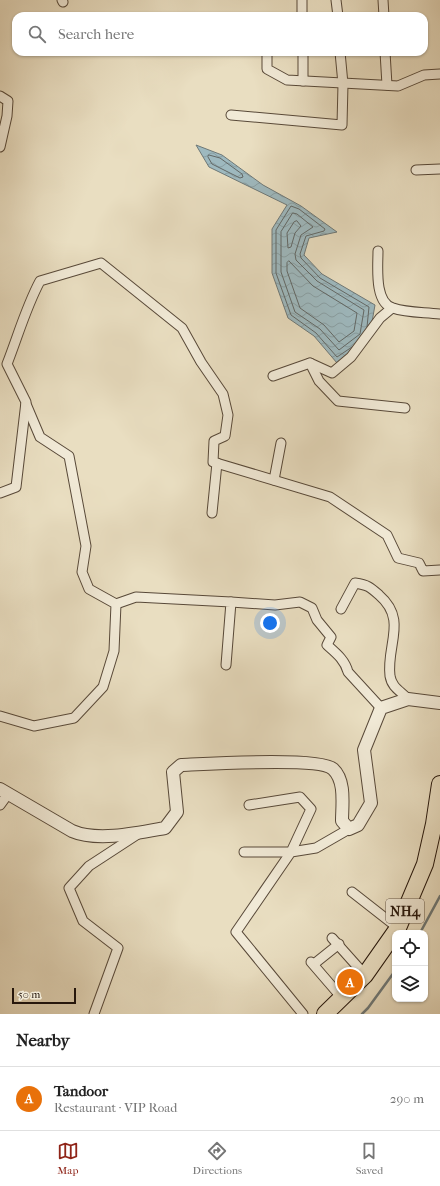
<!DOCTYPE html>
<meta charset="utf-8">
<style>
:root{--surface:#fff;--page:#f6f6f6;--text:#222;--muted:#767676;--line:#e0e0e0;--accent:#8f2418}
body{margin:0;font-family:"IM FELL French Canon",serif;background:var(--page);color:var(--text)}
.controls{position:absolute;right:12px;bottom:12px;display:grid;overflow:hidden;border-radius:8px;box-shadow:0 1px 3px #0004}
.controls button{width:36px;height:36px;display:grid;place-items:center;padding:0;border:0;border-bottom:1px solid var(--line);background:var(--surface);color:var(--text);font:20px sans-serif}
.scale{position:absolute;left:12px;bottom:10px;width:64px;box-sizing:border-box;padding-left:4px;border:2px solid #27170c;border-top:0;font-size:11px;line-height:14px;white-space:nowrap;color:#27170c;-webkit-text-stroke:3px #f1ead7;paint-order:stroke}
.you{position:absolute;left:270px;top:623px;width:14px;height:14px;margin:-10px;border:3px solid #fff;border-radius:50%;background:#1a73e8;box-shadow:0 0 0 6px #1a73e833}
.badge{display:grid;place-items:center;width:26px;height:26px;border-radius:50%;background:var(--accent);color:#fff;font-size:13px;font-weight:700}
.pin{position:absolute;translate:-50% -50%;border:2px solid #fff;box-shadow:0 1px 4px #0006}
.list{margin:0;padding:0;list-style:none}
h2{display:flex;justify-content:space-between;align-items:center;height:52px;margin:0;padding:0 16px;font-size:17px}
h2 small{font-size:13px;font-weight:400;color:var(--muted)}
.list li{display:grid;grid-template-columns:26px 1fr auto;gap:12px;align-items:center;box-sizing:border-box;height:64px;padding:0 16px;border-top:1px solid var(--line)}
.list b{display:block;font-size:15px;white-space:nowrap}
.list p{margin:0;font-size:13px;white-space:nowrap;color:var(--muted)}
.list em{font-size:13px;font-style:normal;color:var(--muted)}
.icon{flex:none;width:22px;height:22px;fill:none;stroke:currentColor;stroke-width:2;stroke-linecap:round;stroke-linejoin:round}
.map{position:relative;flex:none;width:440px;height:1014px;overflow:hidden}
.search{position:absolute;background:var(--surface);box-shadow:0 1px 3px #0004;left:12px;right:12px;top:12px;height:44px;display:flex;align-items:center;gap:10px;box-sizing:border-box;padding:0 14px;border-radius:12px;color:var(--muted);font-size:15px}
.sheet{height:116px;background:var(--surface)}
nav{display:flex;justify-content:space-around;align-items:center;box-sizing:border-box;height:56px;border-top:1px solid var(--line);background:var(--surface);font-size:11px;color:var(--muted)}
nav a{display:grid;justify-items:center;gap:2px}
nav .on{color:var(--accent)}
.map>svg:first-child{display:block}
.water{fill:url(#water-waves);stroke:#6e7877}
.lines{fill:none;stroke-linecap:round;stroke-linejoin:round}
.shore{stroke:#626866;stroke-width:1}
.stream{stroke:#6e7877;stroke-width:2.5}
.minor-casing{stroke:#584939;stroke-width:11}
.tertiary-casing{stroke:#584939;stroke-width:14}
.trunk-casing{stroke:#27170c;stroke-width:18}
.minor{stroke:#f1ead7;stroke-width:9}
.tertiary{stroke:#f1ead7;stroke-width:12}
.trunk{stroke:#e9dec1;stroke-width:16}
.labels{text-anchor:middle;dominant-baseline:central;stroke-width:3.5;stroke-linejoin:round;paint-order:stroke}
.shield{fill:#f1ead7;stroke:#645649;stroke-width:1}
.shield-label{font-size:14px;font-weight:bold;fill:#27170c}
</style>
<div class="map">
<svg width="440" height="1014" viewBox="0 0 440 1014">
<defs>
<pattern id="water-waves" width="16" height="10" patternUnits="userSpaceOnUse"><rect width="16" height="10" fill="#9eb9bf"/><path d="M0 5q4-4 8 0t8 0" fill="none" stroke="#889ea3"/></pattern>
</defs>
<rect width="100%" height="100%" fill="#e9dec1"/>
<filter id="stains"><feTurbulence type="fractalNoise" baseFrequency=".005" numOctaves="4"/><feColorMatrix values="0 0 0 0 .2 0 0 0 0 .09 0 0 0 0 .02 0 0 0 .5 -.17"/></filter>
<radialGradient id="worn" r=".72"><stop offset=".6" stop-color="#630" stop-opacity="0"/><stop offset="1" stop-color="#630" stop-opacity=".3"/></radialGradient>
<!-- water -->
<polygon class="water" points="196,145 222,155 263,185 301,206 337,232 309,238 304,255 322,274 375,305 369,339 337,363 314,336 288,318 272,273 272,229 287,205 209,167"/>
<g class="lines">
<!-- shore -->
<g class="shore">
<polygon points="209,155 220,158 242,174 243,177 240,178 212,164 208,157"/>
<polygon points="293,213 297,214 313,227 301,235 295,254 296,260 317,281 364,310 360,334 339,350 320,329 295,312 281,272 281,232"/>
<polygon points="297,221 301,226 295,233 291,247 288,248 287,233 294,222"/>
<polygon points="289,261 313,286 357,313 354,331 339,342 324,325 300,308 287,271 287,263"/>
<polyline points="352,347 337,357 316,333 291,315 276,273 276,230 291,206 299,209 325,229 324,231 306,236 300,254 301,258 320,278 369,307 367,327"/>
</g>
<!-- stream -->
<g class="stream">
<polyline points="420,933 440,896"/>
<polyline points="362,1014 368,1008 395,971"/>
</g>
<!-- minor casing -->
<g class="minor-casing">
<g id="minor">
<polyline points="62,0 63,2"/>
<polyline points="302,0 302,16"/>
<polyline points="336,0 338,16"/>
<polyline points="383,0 384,16"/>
<polyline points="267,52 267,69 287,80 398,86 424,75 440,74"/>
<polyline points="303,52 303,81"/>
<polyline points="385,52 387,85"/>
<polyline points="0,96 8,101 7,116 0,147"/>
<polyline points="231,115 342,125 343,84 340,52"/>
<polyline points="416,170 440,169"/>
<path d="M378,251c0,15 -4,52 15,57 14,5 32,4 47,6"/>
<polyline points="310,363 319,381 338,401 405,408"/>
<polyline points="273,376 310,363 332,373 351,357 380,318 392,308"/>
<polyline points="274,480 281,443"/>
<path d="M0,493l16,-6 10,-85 -19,-38c11,-28 19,-57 33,-83l61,-18 81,65 19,34 22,32 5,21 -3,21 -11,5 -1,21 117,35 57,38 11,23 21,5 4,8 17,-1"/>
<polyline points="212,513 217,463"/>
<path d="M231,602l44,3 25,-3 12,6 5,12 14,17 -4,8c9,8 18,15 21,27l33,36"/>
<polyline points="116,604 136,597 231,602 226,665"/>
<path d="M341,609l14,-26c13,2 15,4 24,12 29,25 7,50 11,81 2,12 11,15 18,23"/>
<polyline points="0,716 34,726 74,718 103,687 114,651 116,604 89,589 82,572 86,546 69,456 40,437 26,404"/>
<polyline points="0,805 8,794"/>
<polyline points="244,852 291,852 311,809 300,797 249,805"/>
<polyline points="352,892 398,928"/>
<polyline points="332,938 365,975"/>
<polyline points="311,962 342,998"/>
<polyline points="314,964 339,944"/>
<polyline points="94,1014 118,948 83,921 69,888 89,866 138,834"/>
<polyline points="303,1014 236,932 291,852 316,848 349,829"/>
</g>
</g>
<!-- tertiary casing -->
<g class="tertiary-casing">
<path id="tertiary" d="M0,789l72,42c25,11 66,2 93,-3l12,-16 -4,-40 8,-7c24,-1 139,-8 152,4 13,12 9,36 9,52l7,8 9,-4 13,-22 -7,-53 17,-42 27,-9 32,4"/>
</g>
<!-- trunk casing -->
<g class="trunk-casing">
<polyline id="trunk" points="325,1014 365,975 398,928 425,864 434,824 440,784"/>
</g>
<!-- minor -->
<use href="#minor" class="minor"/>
<!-- tertiary -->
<use href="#tertiary" class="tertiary"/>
<!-- trunk -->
<use href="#trunk" class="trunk"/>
</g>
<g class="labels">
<!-- shield labels -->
<rect class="shield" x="386" y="899" width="38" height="24" rx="3"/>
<g class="shield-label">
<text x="405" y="911">NH4</text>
</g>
</g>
<rect width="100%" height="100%" filter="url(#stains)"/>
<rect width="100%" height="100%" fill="url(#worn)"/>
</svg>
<div class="controls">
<button><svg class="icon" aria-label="locate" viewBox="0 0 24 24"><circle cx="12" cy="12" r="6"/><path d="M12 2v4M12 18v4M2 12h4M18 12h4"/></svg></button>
<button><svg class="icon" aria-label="layers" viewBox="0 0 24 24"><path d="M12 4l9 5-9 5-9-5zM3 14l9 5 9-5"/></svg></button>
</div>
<div class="scale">50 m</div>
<div class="you"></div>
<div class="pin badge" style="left:350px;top:982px;background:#e8710a">A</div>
<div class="search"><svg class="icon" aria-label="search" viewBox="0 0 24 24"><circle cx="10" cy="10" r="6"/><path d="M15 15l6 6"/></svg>Search here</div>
</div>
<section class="sheet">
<h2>Nearby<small></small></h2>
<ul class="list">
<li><span class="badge" style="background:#e8710a">A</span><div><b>Tandoor</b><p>Restaurant · VIP Road</p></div><em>290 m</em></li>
</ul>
</section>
<nav>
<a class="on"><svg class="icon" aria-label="map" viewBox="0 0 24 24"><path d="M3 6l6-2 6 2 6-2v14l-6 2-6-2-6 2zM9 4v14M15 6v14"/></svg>Map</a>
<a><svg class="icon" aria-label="directions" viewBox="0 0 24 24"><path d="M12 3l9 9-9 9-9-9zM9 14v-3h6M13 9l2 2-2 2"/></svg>Directions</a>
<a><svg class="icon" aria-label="saved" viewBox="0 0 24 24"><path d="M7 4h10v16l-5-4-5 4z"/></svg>Saved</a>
</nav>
